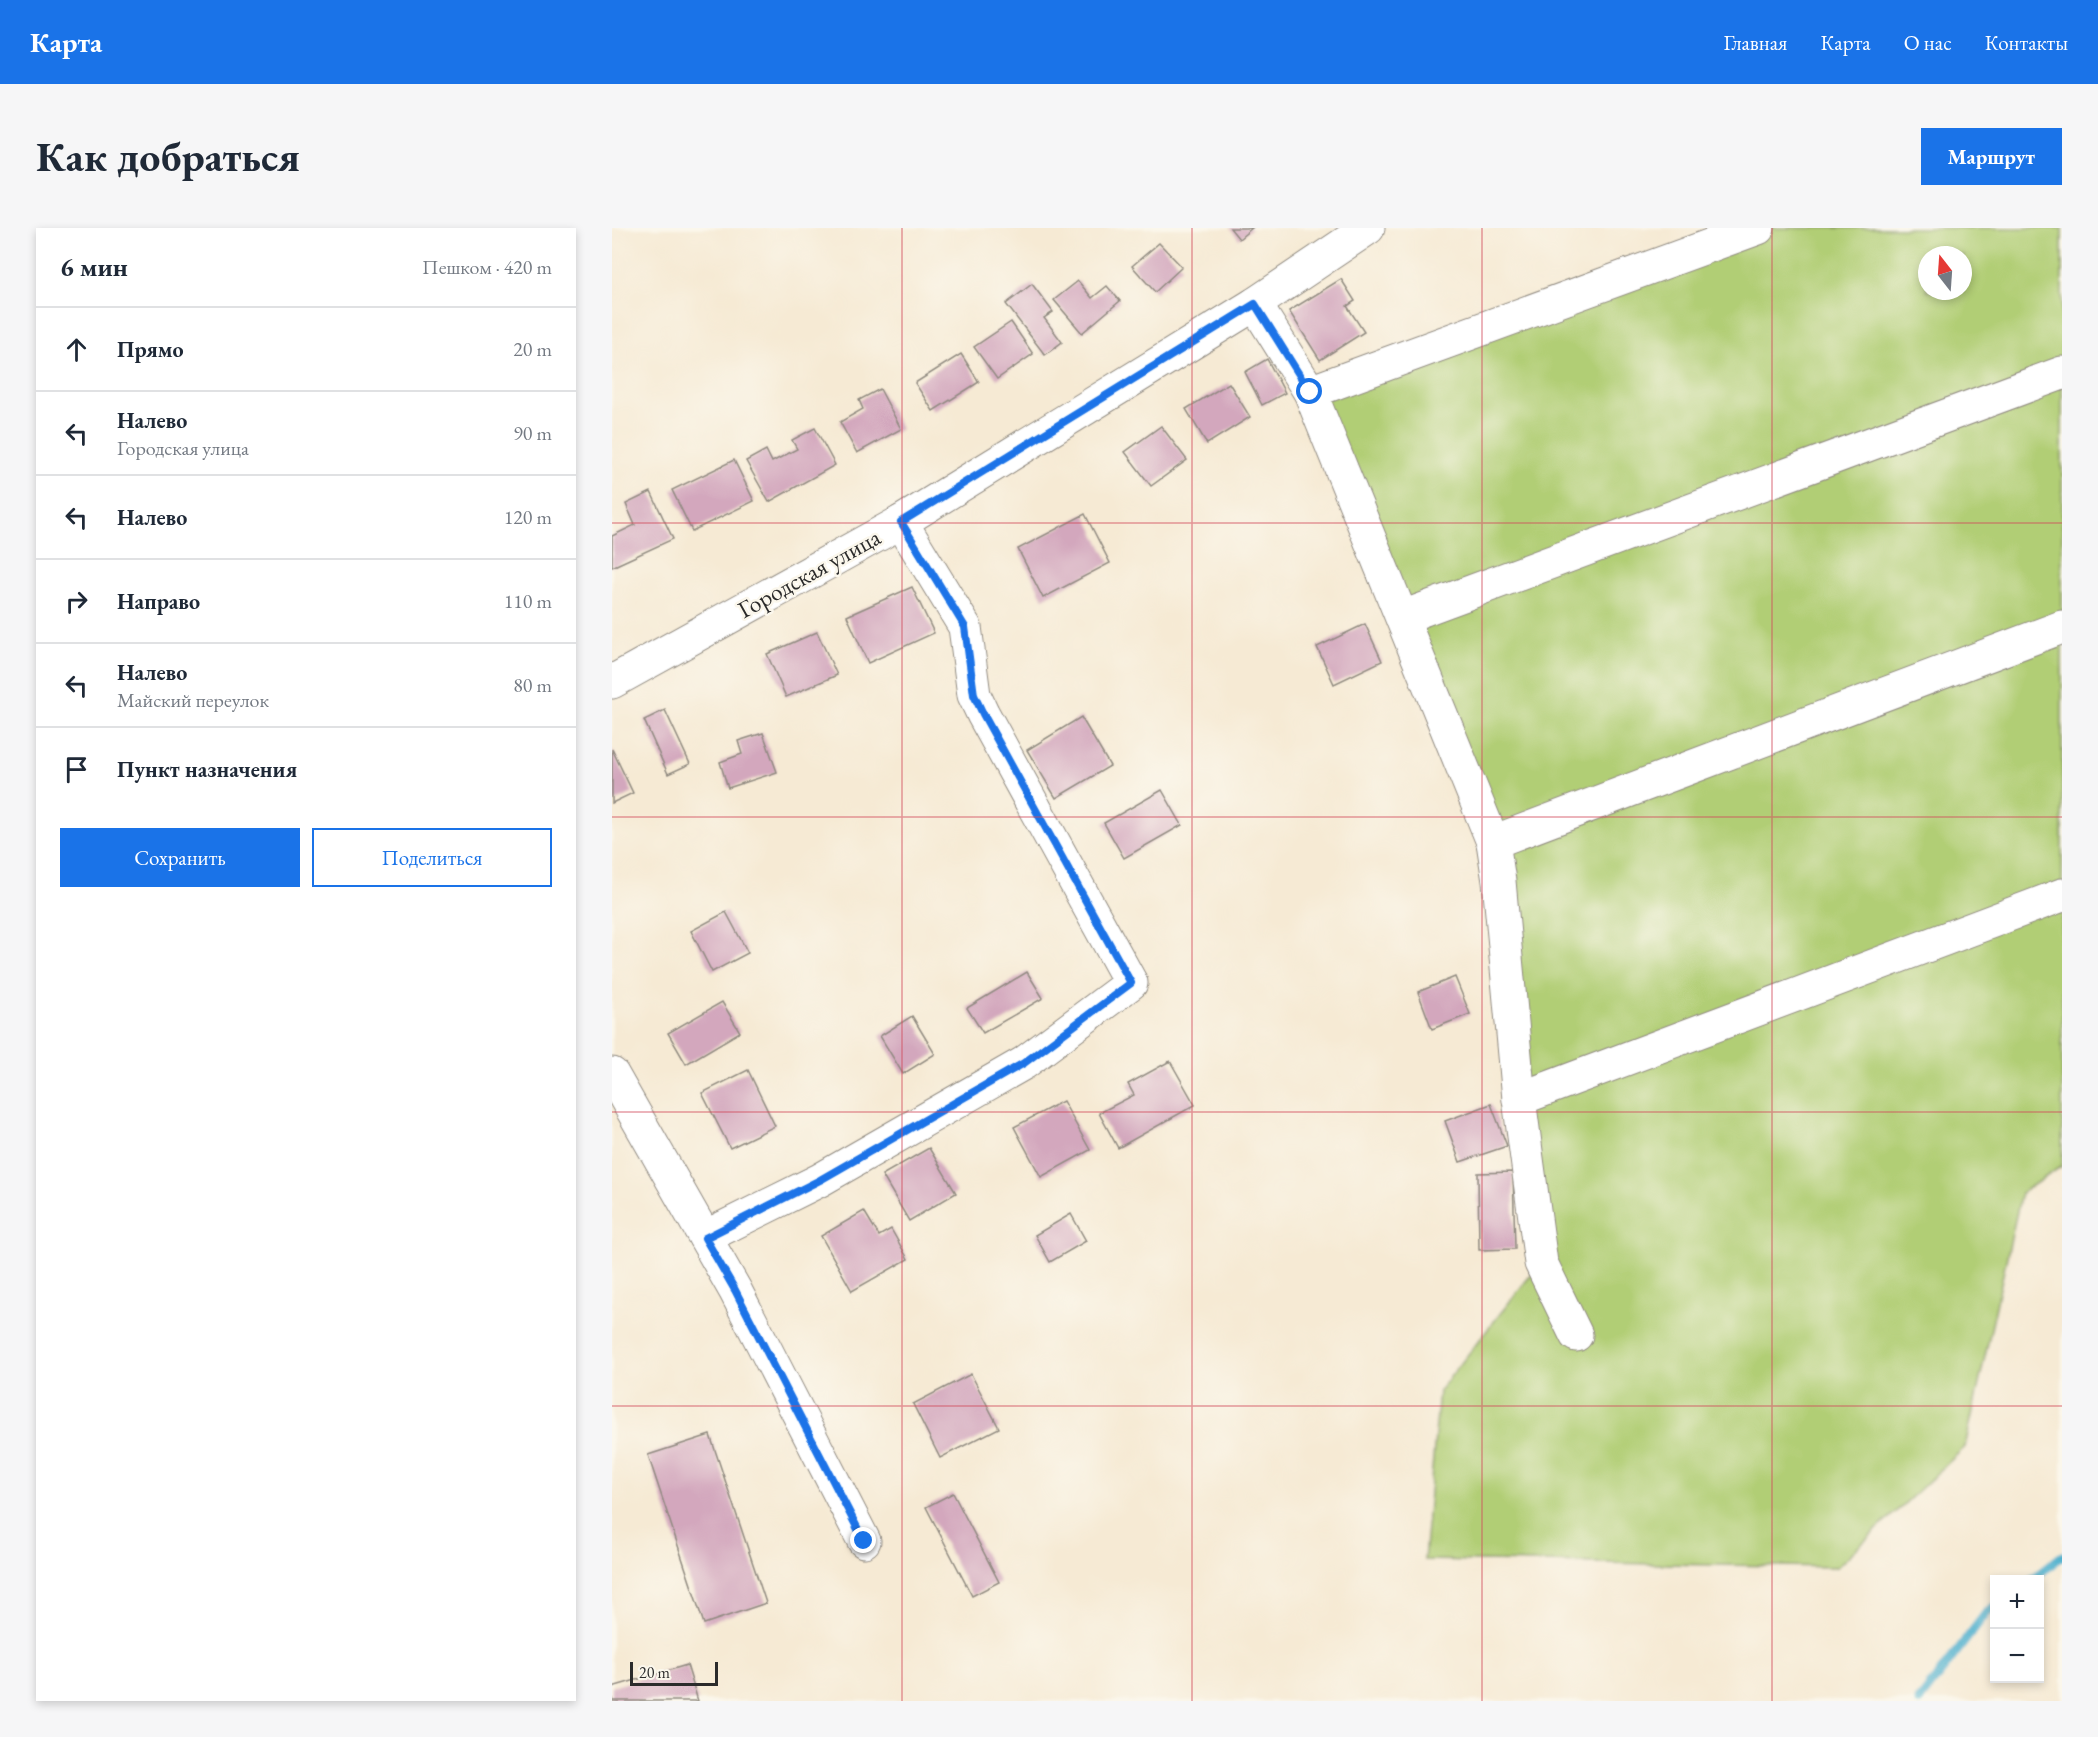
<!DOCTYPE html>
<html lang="ru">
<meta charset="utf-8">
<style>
:root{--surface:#fff;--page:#f6f6f7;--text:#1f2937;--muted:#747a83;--line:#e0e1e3;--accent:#1a73e8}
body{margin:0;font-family:"EB Garamond",serif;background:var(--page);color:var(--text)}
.controls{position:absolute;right:18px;bottom:18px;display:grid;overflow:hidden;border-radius:0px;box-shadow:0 3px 9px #0003}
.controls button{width:54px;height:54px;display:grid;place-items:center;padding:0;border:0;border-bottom:2px solid var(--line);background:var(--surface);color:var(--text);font:30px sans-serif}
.compass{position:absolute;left:1306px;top:18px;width:54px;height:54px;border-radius:50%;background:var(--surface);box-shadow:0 3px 9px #0003;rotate:343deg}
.scale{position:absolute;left:18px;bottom:15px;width:88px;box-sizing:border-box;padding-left:6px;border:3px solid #2b2b2b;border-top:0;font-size:16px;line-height:21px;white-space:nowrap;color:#2b2b2b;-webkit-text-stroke:4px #fbf7ec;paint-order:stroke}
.stop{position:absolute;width:18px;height:18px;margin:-14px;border:4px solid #1a73e8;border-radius:50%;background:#fff}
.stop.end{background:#1a73e8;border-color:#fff;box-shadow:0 2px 6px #0008}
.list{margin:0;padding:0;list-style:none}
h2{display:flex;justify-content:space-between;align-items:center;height:78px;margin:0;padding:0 24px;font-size:26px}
h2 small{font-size:20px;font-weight:400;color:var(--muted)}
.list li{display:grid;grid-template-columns:39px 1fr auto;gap:18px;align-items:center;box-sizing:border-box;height:84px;padding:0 24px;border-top:2px solid var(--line)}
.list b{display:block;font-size:22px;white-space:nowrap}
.list p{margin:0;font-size:20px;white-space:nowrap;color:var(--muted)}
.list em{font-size:20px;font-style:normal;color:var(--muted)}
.actions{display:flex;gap:12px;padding:18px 24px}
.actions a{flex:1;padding:14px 0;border:2px solid var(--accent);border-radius:0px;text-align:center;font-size:21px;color:var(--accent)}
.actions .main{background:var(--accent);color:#fff}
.icon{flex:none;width:33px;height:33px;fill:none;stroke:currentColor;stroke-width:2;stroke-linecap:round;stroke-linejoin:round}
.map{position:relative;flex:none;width:1450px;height:1473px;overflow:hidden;border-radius:0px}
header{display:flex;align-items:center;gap:36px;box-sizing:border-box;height:84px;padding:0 30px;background:var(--accent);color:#fff}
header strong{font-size:28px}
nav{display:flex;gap:33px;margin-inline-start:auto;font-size:21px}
.intro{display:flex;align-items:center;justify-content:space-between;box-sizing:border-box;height:144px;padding:0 36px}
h1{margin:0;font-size:42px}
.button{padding:15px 27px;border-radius:0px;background:var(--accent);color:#fff;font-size:21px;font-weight:700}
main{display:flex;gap:36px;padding:0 36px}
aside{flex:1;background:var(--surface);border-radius:0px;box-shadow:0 3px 9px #0003}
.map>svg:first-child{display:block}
.green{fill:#b1ce75;stroke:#6e7c50;stroke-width:1.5;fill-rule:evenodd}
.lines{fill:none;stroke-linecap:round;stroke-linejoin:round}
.stream{stroke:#4fb0ce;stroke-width:9}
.building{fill:#d3a7bd}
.minor-casing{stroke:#908a80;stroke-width:35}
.minor{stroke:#fff;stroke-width:33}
.route{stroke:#1a73e8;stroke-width:8}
.grid{fill:none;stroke:#d1495b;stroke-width:1.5;stroke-opacity:0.55}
.labels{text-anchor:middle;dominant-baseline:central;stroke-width:5;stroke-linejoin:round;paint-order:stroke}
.street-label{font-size:24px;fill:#2b2b2b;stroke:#fbf7ec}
</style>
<header>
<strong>Карта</strong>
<nav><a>Главная</a><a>Карта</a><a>О нас</a><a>Контакты</a></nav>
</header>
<div class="intro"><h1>Как добраться</h1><a class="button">Маршрут</a></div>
<main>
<aside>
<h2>6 мин<small>Пешком · 420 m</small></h2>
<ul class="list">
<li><svg class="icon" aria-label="ahead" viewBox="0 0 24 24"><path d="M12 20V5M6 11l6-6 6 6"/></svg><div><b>Прямо</b></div><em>20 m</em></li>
<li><svg class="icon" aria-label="left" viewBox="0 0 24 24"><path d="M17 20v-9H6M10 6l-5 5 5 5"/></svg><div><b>Налево</b><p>Городская улица</p></div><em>90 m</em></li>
<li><svg class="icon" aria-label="left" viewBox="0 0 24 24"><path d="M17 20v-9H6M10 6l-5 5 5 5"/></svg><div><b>Налево</b></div><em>120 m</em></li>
<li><svg class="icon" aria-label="right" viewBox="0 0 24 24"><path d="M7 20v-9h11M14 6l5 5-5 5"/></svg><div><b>Направо</b></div><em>110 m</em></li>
<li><svg class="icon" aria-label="left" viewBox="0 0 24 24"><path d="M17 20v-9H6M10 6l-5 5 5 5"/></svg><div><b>Налево</b><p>Майский переулок</p></div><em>80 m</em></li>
<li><svg class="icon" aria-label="arrive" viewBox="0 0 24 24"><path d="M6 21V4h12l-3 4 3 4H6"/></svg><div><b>Пункт назначения</b></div></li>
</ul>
<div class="actions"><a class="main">Сохранить</a><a>Поделиться</a></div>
</aside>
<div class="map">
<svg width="1450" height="1473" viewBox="0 0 1450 1473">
<rect width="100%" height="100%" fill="#fbf7ec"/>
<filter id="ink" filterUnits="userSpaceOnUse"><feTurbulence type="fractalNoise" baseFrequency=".0167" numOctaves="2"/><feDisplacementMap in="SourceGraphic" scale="12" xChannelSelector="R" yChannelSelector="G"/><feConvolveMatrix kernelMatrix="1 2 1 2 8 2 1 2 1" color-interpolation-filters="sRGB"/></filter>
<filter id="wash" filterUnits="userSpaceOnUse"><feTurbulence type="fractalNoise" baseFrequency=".008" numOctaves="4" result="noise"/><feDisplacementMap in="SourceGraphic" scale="24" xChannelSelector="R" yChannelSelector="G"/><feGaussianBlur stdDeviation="1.35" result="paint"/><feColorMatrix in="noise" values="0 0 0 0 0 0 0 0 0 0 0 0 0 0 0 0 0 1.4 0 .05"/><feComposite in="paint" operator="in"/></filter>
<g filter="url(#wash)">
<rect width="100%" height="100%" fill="#f6ead4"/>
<!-- green -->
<path class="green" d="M1146,0h304v938l-41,27 -56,254 -128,120 -413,-7 15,-169 102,-129 -42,-381 -189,-489zM1315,27h36v36h-36z"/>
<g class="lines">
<!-- stream -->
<g class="stream">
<polyline points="1419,1352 1450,1328"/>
<polyline points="1307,1473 1375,1384 1382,1379"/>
</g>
</g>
<g id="blocks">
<!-- building -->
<g class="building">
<polygon points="618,0 640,0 627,11"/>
<polygon points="547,15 570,39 543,64 520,38"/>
<polygon points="729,51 743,73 735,78 752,104 708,132 677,83"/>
<polygon points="466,53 480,70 495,58 508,73 470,105 442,72"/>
<polygon points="420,56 441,84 432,90 450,114 433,127 394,76"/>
<polygon points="399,94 421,126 385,151 362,119"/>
<polygon points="349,126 367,154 321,183 303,155"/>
<polygon points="655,131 673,165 650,177 633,144"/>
<polygon points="617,155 638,189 595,216 574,181"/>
<polygon points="268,161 289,201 245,225 228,194 251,181 247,172"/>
<polygon points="549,198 575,232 539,258 513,224"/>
<polygon points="203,200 223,237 157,274 134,233 154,222 160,234 185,221 180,212"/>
<polygon points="122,232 142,273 80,303 60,262"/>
<polygon points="39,264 61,311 0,339 0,308 23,297 14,276"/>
<polygon points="473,286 498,335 431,370 406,321"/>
<polygon points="300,359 322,405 256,435 235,388"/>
<polygon points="753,396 770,433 722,456 705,419"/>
<polygon points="205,404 225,447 174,469 155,426"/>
<polygon points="53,482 78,536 56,546 32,492"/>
<polygon points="469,489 498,538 444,570 415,522"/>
<polygon points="151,505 165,544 116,560 108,534 130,526 126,513"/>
<polygon points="0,521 21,565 0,575"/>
<polygon points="550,562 570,597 512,630 492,595"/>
<polygon points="114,684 136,725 100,744 79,703"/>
<polygon points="415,744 431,770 371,805 355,780"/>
<polygon points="843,749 858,786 820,801 806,764"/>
<polygon points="110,774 128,804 74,836 56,805"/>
<polygon points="300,788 323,826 291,846 268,808"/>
<polygon points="558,833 583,877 506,920 487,885 522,867 516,856"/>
<polygon points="136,842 163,898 118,920 90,865"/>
<polygon points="451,873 478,922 429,949 402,899"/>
<polygon points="879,876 895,918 848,934 833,893"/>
<polygon points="317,920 344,965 297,993 270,947"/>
<polygon points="901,944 903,1021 867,1022 866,945"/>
<polygon points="252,983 267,1008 279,1001 296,1031 240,1063 209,1008"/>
<polygon points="459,986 474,1013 438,1034 423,1007"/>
<polygon points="359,1146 387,1200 328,1230 301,1176"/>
<polygon points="98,1207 154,1375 92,1396 36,1227"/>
<polygon points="341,1265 387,1354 360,1368 314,1279"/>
<polygon points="75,1437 86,1473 0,1473 0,1459"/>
</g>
</g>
</g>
<g filter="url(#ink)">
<use href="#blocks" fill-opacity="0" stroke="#908a80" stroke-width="1.5"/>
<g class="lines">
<!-- minor casing -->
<g class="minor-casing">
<g id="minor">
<polyline points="643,76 698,164 881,614 887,653 907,871 929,1035 964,1107"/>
<polyline points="698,164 1146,0"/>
<polyline points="791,389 1450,145"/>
<polyline points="0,454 289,294 643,76 756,0"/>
<polyline points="881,614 1450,399"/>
<polyline points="0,846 123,1062 252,1313"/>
<polyline points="907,871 1450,667"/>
<polyline points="93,1009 208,952 412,835 519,755 371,486 362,467 353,399 289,294"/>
</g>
</g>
<!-- minor -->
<use href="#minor" class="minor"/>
</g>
</g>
<g class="lines" filter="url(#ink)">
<!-- route -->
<polyline class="route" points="252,1313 123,1062 93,1010 208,952 412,835 519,755 371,486 362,467 353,399 289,294 643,76 698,164"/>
</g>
<!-- grid -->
<path class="grid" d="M290,0v1473M580,0v1473M870,0v1473M1160,0v1473M0,295h1450M0,589h1450M0,884h1450M0,1178h1450"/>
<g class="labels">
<!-- street labels -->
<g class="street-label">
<text transform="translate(197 345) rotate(-29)">Городская улица</text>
</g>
</g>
</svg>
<div class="controls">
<button>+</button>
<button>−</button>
</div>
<svg class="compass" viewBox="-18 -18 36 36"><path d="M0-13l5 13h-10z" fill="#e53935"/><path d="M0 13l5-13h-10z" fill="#747a83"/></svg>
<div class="scale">20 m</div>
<div class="stop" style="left:698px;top:164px"></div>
<div class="stop end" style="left:252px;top:1313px"></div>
</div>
</main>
